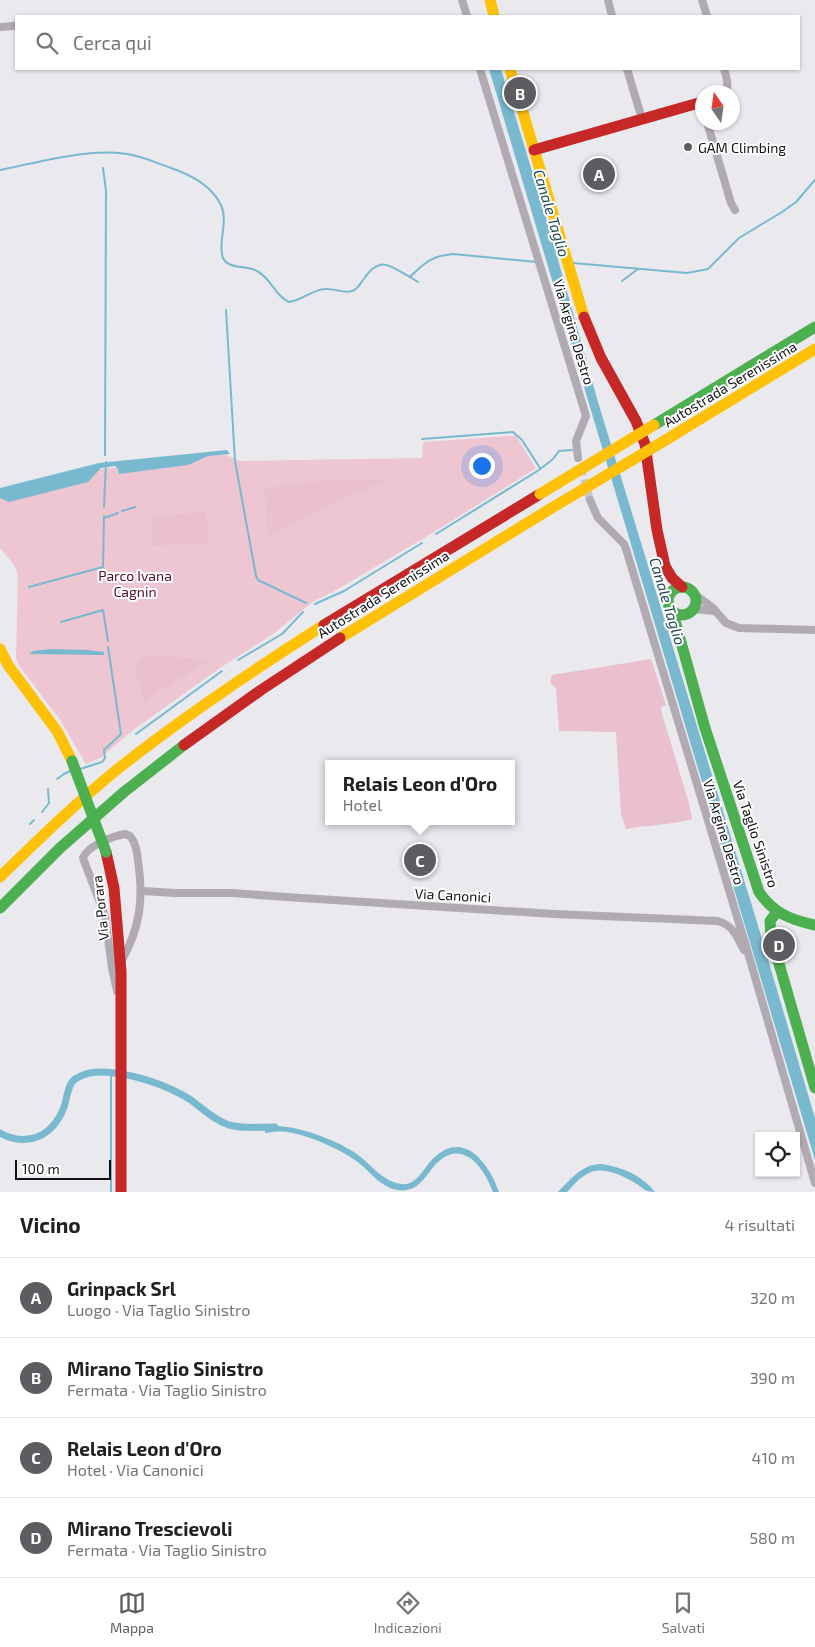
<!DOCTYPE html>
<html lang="it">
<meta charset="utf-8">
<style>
:root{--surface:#fff;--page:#f2f2f2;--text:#202124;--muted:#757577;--line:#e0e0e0;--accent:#5d5d61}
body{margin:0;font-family:"Exo 2",sans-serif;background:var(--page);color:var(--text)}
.controls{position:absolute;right:15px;bottom:15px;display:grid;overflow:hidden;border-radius:0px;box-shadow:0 1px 4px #0004}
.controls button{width:45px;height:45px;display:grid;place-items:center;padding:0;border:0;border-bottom:1px solid var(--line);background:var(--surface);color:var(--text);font:25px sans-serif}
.compass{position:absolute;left:695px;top:85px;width:45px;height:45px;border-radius:50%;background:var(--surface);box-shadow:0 1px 4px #0004;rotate:347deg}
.scale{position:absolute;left:15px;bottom:12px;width:96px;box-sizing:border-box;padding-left:5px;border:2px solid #121115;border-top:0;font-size:14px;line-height:18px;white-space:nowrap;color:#121115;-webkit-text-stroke:4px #fff;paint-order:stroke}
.you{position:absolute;left:481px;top:465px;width:18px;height:18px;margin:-12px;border:4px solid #fff;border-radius:50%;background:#1a73e8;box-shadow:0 0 0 8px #1a73e833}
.badge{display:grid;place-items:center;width:32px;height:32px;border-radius:50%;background:var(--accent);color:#fff;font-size:16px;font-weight:700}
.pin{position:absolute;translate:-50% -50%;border:2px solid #fff;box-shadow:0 1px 5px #0006}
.popup{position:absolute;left:325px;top:760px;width:190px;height:65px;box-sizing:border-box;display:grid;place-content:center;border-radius:0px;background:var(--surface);filter:drop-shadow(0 1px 4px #0005);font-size:16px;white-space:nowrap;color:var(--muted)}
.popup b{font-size:19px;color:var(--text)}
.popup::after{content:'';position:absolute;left:50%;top:100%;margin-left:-10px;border:10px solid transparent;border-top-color:var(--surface)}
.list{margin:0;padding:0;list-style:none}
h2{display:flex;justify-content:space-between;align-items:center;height:65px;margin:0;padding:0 20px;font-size:21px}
h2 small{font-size:16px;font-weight:400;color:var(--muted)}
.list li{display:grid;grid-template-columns:32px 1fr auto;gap:15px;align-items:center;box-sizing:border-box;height:80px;padding:0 20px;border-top:1px solid var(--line)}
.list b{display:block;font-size:19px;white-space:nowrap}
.list p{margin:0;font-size:16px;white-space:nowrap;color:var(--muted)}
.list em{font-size:16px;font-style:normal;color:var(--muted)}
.icon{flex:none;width:28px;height:28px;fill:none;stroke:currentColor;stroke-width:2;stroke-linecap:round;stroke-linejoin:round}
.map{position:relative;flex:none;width:815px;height:1192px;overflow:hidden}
.search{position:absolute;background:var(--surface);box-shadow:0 1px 4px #0004;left:15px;right:15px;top:15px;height:55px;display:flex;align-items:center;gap:12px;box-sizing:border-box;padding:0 18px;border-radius:0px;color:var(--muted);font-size:19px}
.sheet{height:385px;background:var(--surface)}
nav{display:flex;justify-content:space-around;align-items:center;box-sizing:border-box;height:70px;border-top:1px solid var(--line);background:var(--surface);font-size:14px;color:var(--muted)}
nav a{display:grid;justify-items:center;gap:2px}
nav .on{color:var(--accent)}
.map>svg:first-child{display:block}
.green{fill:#edc6d2}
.forest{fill:#ebc0ce}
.water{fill:#78b9cf}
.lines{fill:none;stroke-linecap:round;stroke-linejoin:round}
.stream{stroke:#78b9cf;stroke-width:2}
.canal{stroke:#78b9cf;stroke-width:7}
.street-tunnel{stroke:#c9c9cd;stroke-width:8;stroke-dasharray:8 4;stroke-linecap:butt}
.street{stroke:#b1aab2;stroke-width:8}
.fast{stroke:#4caf50;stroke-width:11}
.slow{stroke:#ffc107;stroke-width:11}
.jam{stroke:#c62828;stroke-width:11}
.fast-bridge{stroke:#4caf50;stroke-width:11}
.slow-bridge{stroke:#ffc107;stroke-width:11}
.poi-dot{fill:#5d5d61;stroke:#fff;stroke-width:2}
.labels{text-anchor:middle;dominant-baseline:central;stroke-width:4;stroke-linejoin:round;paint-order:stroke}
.poi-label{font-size:14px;fill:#121115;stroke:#fff;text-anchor:start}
.street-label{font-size:14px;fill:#121115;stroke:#fff}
.park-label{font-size:14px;fill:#510c28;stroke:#fff}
.water-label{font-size:15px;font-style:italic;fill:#1e4754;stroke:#fff}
</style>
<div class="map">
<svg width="815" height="1192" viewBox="0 0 815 1192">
<rect width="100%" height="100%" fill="#e9e9ee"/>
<!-- green -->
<polygon class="green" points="509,436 516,436 535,467 535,469 434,532 333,592 314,601 273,634 220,668 133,730 102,757 86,764 61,721 20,667 16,659 18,575 14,565 0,548 0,493 102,469 217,455 226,455 240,461 422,458 423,442"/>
<!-- forest -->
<g class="forest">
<polygon points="390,479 322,508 268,537 264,488 316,481"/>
<polygon points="206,512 209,543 152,546 153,516"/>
<polygon points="166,656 210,660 144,701 135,669 142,657"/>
<path d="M651,659l15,46 -5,2 1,7 27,89 3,16c-21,6 -44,6 -66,10l-5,-15 -5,-82 -57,-1 -3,-43 -6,-5 2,-8z"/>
</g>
<!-- water -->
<g class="water">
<polygon points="489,69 501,69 548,224 598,402 756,919 815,1118 815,1160"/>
<polygon points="227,450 230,454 208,456 188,465 119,474 118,469 115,466 101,468 88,482 9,502 0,498 0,488 99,463"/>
<polygon points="50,649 87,650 104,652 104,655 29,654 33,651"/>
<path d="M276,1126c23,0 64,15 82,29 15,11 25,27 44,29 16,2 23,-20 34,-28 30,-26 54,10 63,36h-6c-8,-22 -29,-54 -55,-30 -8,7 -13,19 -23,25 -5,3 -12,4 -18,3 -16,-3 -25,-16 -37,-26 -17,-14 -51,-29 -73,-32 -7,-1 -15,0 -22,1v-6z"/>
<path d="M601,1164c21,3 41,11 54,28 -11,0 -11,-4 -20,-9 -13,-8 -34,-18 -48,-9 -8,4 -14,12 -20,18h-9c13,-13 24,-28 43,-28z"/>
</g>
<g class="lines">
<!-- stream -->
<g class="stream">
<polyline points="103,168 106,191 105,455"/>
<path d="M0,170c41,-8 86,-22 127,-16 15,2 30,9 44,14 20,7 40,17 50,37 8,18 -4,37 2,53 6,12 24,7 34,13 14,7 18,25 32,31 13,-2 23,-12 36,-13 9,-1 19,5 27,2 5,-1 8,-7 11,-11 17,-25 25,-15 47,-3 15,-15 22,-21 43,-23l84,8"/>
<polyline points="573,263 687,273 708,269 739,238 782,212 796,202 815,180"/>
<polyline points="410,277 418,282"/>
<polyline points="622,281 638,269"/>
<polyline points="226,310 235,461 256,576 258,580 306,603"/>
<polyline points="422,439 513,432 522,440 540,468"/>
<polyline points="104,507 106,462"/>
<polyline points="122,511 135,507"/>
<polyline points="104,518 118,513"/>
<polyline points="436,534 539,470 553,459 559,451 572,450"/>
<polyline points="29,587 103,567 104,516"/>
<polyline points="315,604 344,591 422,543"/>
<polyline points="61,622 103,610 108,641"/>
<polyline points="238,660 282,634 303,612"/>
<polyline points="136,734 222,671"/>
<polyline points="80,769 102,762 105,758 104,750 121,734 108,647"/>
<polyline points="57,779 64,774 70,771"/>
<polyline points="42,812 49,803 48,789"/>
<polyline points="30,824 34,820"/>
<polyline points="111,1192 111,1073"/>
</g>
<!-- canal -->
<path class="canal" d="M0,1133c28,15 53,3 64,-26 3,-8 3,-18 8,-25 6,-7 16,-9 24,-10 30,-1 70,12 95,28 12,9 23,20 38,25 15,4 30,2 46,2"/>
<!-- street-tunnel -->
<polyline class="street-tunnel" points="581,468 590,500"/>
<!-- street -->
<g class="street">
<polyline points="462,0 467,16"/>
<polyline points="608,0 612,16"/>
<polyline points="702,0 707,16"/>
<polyline points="0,27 14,26"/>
<polyline points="480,69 586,416 576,441 578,458"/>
<polyline points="627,69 642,119"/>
<path d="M724,69c2,7 6,17 1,23"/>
<polyline points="707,122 731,203 735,210"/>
<polyline points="590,500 598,518 624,544 626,549 748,953 815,1183"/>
<polyline points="694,594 712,607 726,623 739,628 815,630"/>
<polyline points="693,609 715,611"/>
<path d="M142,891l33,2h57l54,4 269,17 163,7c16,5 18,15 26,29"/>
<path d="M117,991l-5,-23 -7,-52 -22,-58c4,-12 30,-22 42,-24l5,2c6,7 7,16 8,25 6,38 2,67 -17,101"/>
</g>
<!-- fast -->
<g class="fast">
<polyline points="654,425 815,327"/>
<circle cx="682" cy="601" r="14"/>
<path d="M672,610l33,118 54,164c14,21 32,28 56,33"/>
<polyline points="0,908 60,848 124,792 184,745"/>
<polyline points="776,913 770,921 771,936 815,1088"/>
</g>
<!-- slow -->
<g class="slow">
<polyline points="490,0 494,16"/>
<polyline points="510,69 584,317"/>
<polyline points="664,441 815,349"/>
<polyline points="340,638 550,509"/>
<polyline points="0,649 8,665 57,731 72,761"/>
<path d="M0,877c40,-39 80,-78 124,-113 64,-50 131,-95 200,-139"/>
</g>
<!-- jam -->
<g class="jam">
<polyline points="534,150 702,102"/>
<polyline points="584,317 601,358 636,421 645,444 657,530 665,566 672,578 682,587"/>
<polyline points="324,625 540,494"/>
<polyline points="184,745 261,690 340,638"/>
<polyline points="106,852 114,888 121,972 121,1192"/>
</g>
<!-- fast-bridge -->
<polyline class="fast-bridge" points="72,761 106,852"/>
<!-- slow-bridge -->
<g class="slow-bridge">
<polyline points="540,494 654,425"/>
<polyline points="550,509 664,441"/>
</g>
</g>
<!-- markers -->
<circle class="poi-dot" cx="688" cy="147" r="5"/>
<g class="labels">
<!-- poi labels -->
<g class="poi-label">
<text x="698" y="147">GAM Climbing</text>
</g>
<!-- street labels -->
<g class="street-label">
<text transform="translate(574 332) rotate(73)">Via Argine Destro</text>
<text transform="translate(730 384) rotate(-31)">Autostrada Serenissima</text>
<text transform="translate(383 594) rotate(-32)">Autostrada Serenissima</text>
<text transform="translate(724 832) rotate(73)">Via Argine Destro</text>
<text transform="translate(756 834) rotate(71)">Via Taglio Sinistro</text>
<text transform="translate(453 895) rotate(3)">Via Canonici</text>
<text transform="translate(100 908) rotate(-96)">Via Porara</text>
</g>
<!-- park labels -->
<g class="park-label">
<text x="135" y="575">Parco Ivana<tspan x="135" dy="16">Cagnin</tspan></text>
</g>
<!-- water labels -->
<g class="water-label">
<text transform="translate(552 213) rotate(73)">Canale Taglio</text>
<text transform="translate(668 601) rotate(73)">Canale Taglio</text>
</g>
</g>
</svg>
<div class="controls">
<button><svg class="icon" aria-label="locate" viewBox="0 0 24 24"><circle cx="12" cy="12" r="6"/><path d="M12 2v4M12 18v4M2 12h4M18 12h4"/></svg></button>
</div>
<svg class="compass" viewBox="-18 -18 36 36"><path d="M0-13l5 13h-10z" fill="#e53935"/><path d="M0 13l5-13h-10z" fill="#757577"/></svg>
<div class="scale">100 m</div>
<div class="you"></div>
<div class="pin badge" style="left:599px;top:174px">A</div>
<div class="pin badge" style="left:520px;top:93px">B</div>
<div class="pin badge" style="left:420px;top:860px">C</div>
<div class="popup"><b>Relais Leon d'Oro</b>Hotel</div>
<div class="pin badge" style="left:779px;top:945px">D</div>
<div class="search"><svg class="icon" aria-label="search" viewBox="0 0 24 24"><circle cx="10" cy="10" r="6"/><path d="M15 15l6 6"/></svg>Cerca qui</div>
</div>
<section class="sheet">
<h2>Vicino<small>4 risultati</small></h2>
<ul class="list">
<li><span class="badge">A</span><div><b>Grinpack Srl</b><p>Luogo · Via Taglio Sinistro</p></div><em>320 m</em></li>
<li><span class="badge">B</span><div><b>Mirano Taglio Sinistro</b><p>Fermata · Via Taglio Sinistro</p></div><em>390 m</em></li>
<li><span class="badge">C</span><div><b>Relais Leon d'Oro</b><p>Hotel · Via Canonici</p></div><em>410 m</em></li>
<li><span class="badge">D</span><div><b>Mirano Trescievoli</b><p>Fermata · Via Taglio Sinistro</p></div><em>580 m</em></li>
</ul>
</section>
<nav>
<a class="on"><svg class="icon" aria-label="map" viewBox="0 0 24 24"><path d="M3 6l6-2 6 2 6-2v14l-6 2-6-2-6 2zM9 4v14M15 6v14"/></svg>Mappa</a>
<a><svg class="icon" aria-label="directions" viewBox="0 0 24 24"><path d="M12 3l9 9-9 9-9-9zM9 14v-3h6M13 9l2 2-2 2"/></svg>Indicazioni</a>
<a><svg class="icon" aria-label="saved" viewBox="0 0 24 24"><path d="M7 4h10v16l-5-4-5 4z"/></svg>Salvati</a>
</nav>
